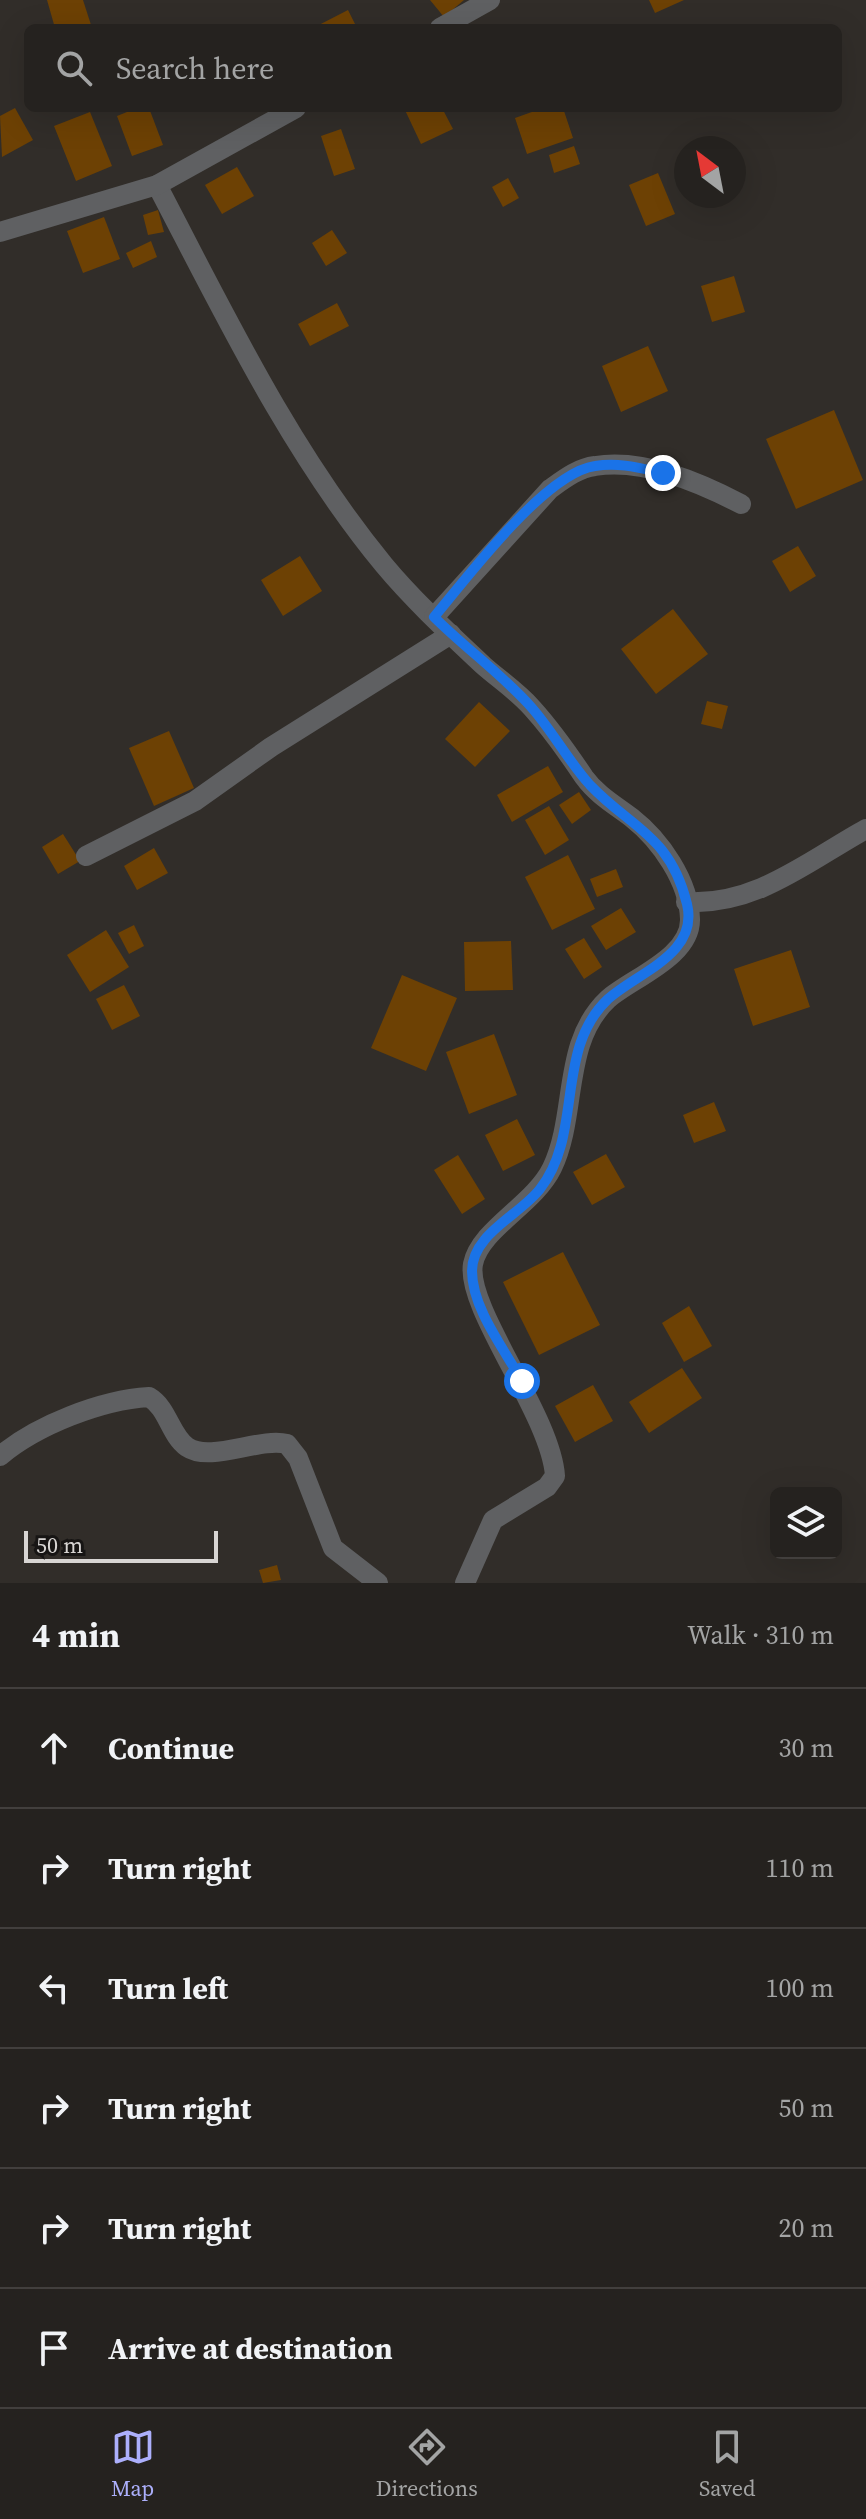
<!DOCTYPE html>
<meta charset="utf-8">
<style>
:root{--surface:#25221f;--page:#312f2c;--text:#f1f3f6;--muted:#a3a4a4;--line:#423f3d;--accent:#acaffb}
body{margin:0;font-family:"Source Serif 4",serif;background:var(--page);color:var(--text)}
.controls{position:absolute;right:24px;bottom:24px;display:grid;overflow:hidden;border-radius:12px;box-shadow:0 8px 32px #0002}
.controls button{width:72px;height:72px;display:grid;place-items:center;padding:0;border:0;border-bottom:2px solid var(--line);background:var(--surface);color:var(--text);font:40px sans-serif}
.compass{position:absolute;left:674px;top:136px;width:72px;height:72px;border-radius:50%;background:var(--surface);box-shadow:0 8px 32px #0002;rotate:328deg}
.scale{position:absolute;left:24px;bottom:20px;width:194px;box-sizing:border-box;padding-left:8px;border:4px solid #d8d5d3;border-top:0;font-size:22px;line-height:28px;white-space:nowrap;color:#d8d5d3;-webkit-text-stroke:6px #171514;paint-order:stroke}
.stop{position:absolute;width:24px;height:24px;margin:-18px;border:6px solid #1a73e8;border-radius:50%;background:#fff}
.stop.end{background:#1a73e8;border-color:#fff;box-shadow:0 2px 8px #0008}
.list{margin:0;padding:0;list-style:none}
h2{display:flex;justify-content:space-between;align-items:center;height:104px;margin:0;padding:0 32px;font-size:34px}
h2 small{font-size:26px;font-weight:400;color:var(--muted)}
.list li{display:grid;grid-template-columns:52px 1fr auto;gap:24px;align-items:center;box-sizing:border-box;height:120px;padding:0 32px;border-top:2px solid var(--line)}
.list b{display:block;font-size:30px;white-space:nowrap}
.list em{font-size:26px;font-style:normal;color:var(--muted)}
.icon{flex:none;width:44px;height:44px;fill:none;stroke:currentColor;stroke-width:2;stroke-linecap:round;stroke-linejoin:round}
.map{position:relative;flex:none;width:866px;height:1583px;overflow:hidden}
.search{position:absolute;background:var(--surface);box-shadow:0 8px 32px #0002;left:24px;right:24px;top:24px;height:88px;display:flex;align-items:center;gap:20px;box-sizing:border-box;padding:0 28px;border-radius:12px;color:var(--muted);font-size:30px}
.sheet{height:824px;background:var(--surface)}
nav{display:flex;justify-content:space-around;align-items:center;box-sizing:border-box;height:112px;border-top:2px solid var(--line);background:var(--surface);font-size:22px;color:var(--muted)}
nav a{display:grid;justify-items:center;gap:4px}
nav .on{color:var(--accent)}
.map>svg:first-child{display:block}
.building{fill:#6d4104}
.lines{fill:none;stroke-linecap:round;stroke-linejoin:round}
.minor{stroke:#5f6062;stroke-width:20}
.route{stroke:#1a73e8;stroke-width:10}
</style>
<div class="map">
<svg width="866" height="1583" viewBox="0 0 866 1583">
<rect width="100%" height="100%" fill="#312d29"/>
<!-- building -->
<g class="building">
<polygon points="47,0 83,0 92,28 55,28"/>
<polygon points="430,0 464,0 444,17"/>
<polygon points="649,0 684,0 655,13"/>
<polygon points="348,10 357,28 313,28"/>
<polygon points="15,108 33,140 2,157 0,116"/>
<polygon points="137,108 149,108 163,145 132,156 117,116"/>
<polygon points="404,108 442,108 453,129 421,144"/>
<polygon points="543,108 563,108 573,138 527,154 515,118"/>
<polygon points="90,112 112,166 76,181 54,126"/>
<polygon points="341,129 355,169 334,176 321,136"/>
<polygon points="574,146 580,164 554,173 549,155"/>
<polygon points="237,167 254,196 222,214 205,185"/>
<polygon points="658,173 675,214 646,226 629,185"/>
<polygon points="508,178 519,198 503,207 492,187"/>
<polygon points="158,210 164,232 148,235 143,215"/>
<polygon points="104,217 120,259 83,273 67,231"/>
<polygon points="332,230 347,253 326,266 312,243"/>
<polygon points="151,241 157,257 133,268 126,253"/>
<polygon points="734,276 745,312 712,322 701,286"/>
<polygon points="337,303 349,326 310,346 298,324"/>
<polygon points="648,346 668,391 621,412 602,366"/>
<polygon points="834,410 863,480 796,509 766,439"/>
<polygon points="798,546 816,576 790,592 772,561"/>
<polygon points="300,556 322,591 283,616 261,580"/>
<polygon points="673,609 708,654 656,694 621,649"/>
<polygon points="707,701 728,706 722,729 701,724"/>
<polygon points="479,702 510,731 475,767 445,739"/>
<polygon points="169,731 194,788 154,806 129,748"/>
<polygon points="548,766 563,792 512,822 497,795"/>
<polygon points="579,792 591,810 572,824 559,805"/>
<polygon points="549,806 569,840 545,855 525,820"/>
<polygon points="63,834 80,861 58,874 42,847"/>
<polygon points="154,848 168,873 137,890 124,866"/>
<polygon points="568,855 595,909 552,930 525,877"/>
<polygon points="616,869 623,887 597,897 590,879"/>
<polygon points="621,908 636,932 606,950 591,926"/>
<polygon points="134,925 144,946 129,954 118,933"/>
<polygon points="106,930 129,967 90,992 67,955"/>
<polygon points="584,938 602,967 584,979 565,949"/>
<polygon points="511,941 513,990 465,991 464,942"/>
<polygon points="791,950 810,1007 753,1026 734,969"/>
<polygon points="402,975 457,998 426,1071 371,1048"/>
<polygon points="124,985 140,1016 112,1030 96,999"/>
<polygon points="494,1034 517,1095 469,1114 446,1052"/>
<polygon points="714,1102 726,1131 694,1143 683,1115"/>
<polygon points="517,1119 535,1155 503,1171 485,1135"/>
<polygon points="606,1154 625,1187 592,1205 573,1172"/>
<polygon points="458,1155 485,1199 462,1214 434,1170"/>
<polygon points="563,1252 600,1325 539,1355 503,1282"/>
<polygon points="689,1306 712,1346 684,1362 662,1323"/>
<polygon points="682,1368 702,1398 649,1433 629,1402"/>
<polygon points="593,1385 613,1421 575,1442 555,1406"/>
<polygon points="277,1565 281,1580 263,1583 259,1570"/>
</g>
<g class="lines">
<!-- minor -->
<g class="minor">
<polyline points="440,28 490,0"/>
<path d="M157,185c68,130 133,266 227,380 30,36 66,69 100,101 16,14 34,26 48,42 19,21 36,45 52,69 13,18 31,28 48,41 28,22 57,63 58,101 1,38 -58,59 -82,80 -47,44 -30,115 -56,169 -18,37 -72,61 -79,96 -8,44 78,151 82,212l-8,11 -54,33 -28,63"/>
<polyline points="0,232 157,185 296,108"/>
<path d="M434,617l116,-128c14,-10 28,-21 45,-23 48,-8 104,16 146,38"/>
<polyline points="86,856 195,801 271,747 451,634"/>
<path d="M686,902c70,4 122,-41 180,-73"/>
<path d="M0,1456c37,-31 101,-56 149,-59 19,11 21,38 38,50 23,16 73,-10 100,-3l11,14 35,90 45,35"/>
</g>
</g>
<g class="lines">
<!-- route -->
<path class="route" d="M522,1381c-18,-32 -50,-73 -50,-110 0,-37 48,-56 68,-82 44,-56 14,-139 68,-190 30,-27 91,-45 79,-95 -17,-69 -55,-75 -97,-119 -21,-23 -37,-53 -58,-77 -29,-33 -67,-60 -98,-91 33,-39 111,-144 161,-151 24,-4 45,2 68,7"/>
</g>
</svg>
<div class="controls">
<button><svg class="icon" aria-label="layers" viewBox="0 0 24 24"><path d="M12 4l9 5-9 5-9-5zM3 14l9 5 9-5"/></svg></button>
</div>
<svg class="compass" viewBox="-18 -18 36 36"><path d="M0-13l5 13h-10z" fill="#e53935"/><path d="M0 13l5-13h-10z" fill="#a3a4a4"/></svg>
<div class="scale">50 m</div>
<div class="stop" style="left:522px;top:1381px"></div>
<div class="stop end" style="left:663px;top:473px"></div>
<div class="search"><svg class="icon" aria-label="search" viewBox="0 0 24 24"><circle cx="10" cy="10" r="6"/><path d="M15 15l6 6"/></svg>Search here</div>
</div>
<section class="sheet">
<h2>4 min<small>Walk · 310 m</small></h2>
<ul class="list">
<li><svg class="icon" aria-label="ahead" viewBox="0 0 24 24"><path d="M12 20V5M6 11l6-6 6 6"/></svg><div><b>Continue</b></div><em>30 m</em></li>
<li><svg class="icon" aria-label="right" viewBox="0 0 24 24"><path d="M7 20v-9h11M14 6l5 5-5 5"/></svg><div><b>Turn right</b></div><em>110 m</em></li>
<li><svg class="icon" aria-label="left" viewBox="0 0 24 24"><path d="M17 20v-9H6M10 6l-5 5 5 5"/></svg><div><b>Turn left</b></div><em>100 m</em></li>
<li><svg class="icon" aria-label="right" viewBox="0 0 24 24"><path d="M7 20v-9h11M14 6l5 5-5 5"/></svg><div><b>Turn right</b></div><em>50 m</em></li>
<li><svg class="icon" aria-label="right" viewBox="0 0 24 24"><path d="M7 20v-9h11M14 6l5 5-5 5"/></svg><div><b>Turn right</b></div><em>20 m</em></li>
<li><svg class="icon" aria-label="arrive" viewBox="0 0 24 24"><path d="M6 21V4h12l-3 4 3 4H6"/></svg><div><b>Arrive at destination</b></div></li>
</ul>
</section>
<nav>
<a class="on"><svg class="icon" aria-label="map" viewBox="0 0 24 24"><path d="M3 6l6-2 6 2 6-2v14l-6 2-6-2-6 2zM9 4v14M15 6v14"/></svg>Map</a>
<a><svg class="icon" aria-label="directions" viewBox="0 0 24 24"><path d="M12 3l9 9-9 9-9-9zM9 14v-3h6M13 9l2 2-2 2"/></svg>Directions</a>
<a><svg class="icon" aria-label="saved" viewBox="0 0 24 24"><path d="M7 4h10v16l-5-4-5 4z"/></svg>Saved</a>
</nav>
